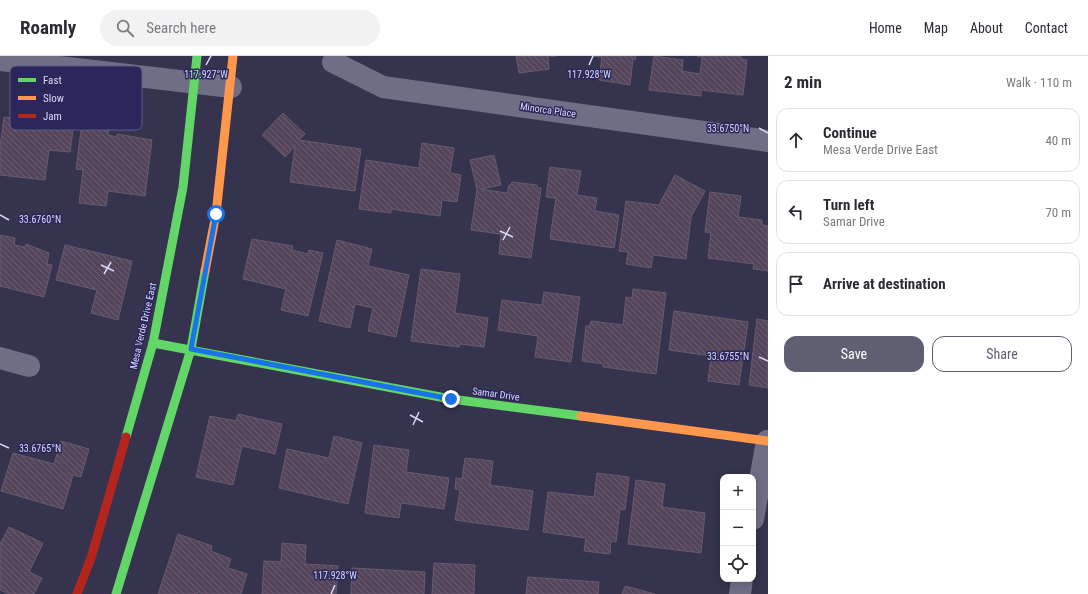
<!DOCTYPE html>
<meta charset="utf-8">
<style>
:root{--surface:#fff;--page:#f2f2f3;--text:#2b2b33;--muted:#7c7c81;--line:#e1e1e2;--accent:#5f5f72}
body{margin:0;font-family:"Roboto Condensed",sans-serif;background:var(--page);color:var(--text)}
.controls{position:absolute;right:12px;bottom:12px;display:grid;overflow:hidden;border-radius:8px;box-shadow:0 2px 10px #0003}
.controls button{width:36px;height:36px;display:grid;place-items:center;padding:0;border:0;border-bottom:1px solid var(--line);background:var(--surface);color:var(--text);font:20px sans-serif}
.stop{position:absolute;width:12px;height:12px;margin:-9px;border:3px solid #1a73e8;border-radius:50%;background:#fff}
.stop.end{background:#1a73e8;border-color:#fff;box-shadow:0 1px 4px #0008}
.list{margin:0;padding:0;list-style:none}
h2{display:flex;justify-content:space-between;align-items:center;height:52px;margin:0;padding:0 16px;font-size:17px}
h2 small{font-size:13px;font-weight:400;color:var(--muted)}
.list li{display:grid;grid-template-columns:26px 1fr auto;gap:12px;align-items:center;box-sizing:border-box;height:64px;margin:0 8px 8px;padding:0 8px;border:1px solid var(--line);border-radius:12px}
.list b{display:block;font-size:15px;white-space:nowrap}
.list p{margin:0;font-size:13px;white-space:nowrap;color:var(--muted)}
.list em{font-size:13px;font-style:normal;color:var(--muted)}
.actions{display:flex;gap:8px;padding:12px 16px}
.actions a{flex:1;padding:9px 0;border:1px solid var(--accent);border-radius:12px;text-align:center;font-size:14px;color:var(--accent)}
.actions .main{background:var(--accent);color:#fff}
.icon{flex:none;width:22px;height:22px;fill:none;stroke:currentColor;stroke-width:2;stroke-linecap:round;stroke-linejoin:round}
.map{position:relative;flex:none;width:768px;height:538px;overflow:hidden}
header{display:flex;align-items:center;gap:24px;box-sizing:border-box;height:56px;padding:0 20px;background:var(--surface);border-bottom:1px solid var(--line)}
header strong{font-size:19px}
nav{display:flex;gap:22px;margin-inline-start:auto;font-size:14px}
.search{width:280px;height:36px;background:var(--page);display:flex;align-items:center;gap:10px;box-sizing:border-box;padding:0 14px;border-radius:22px;color:var(--muted);font-size:15px}
main{display:flex}
aside{flex:1;background:var(--surface)}
.map>svg:first-child{display:block}
.building{fill:url(#building-back-hatch);stroke:#685b6e}
.lines{fill:none;stroke-linecap:round;stroke-linejoin:round}
.street{stroke:#706e85;stroke-width:22}
.fast{stroke:#63d668;stroke-width:9}
.slow{stroke:#ff974d;stroke-width:9}
.jam{stroke:#b3261e;stroke-width:9}
.route{stroke:#1a73e8;stroke-width:5}
.ticks{fill:none;stroke:#d7d9fa;stroke-width:1.5}
.labels{text-anchor:middle;dominant-baseline:central;stroke-width:3;stroke-linejoin:round;paint-order:stroke}
.street-label{font-size:10px;fill:#d7d9fa;stroke:#2b275a}
.key{fill:#2b275a;stroke:#5f5c8a;stroke-width:1}
.key-label{font-size:11px;fill:#d7d9fa}
.ticks-label{font-size:10px;text-anchor:middle;fill:#d7d9fa;stroke:#2b275a;stroke-width:3;stroke-linejoin:round;paint-order:stroke}
</style>
<header>
<strong>Roamly</strong>
<div class="search"><svg class="icon" aria-label="search" viewBox="0 0 24 24"><circle cx="10" cy="10" r="6"/><path d="M15 15l6 6"/></svg>Search here</div>
<nav><a>Home</a><a>Map</a><a>About</a><a>Contact</a></nav>
</header>
<main>
<div class="map">
<svg width="768" height="538" viewBox="0 0 768 538">
<defs>
<pattern id="building-back-hatch" width="6" height="6" patternUnits="userSpaceOnUse"><rect width="6" height="6" fill="#54455a"/><path d="M-1 5l2 2M0 0l6 6M5-1l2 2" fill="none" stroke="#6c5f73"/></pattern>
</defs>
<rect width="100%" height="100%" fill="#35334e"/>
<!-- building -->
<g class="building">
<polygon points="516,0 556,0 548,0 549,13 519,17"/>
<polygon points="592,0 636,0 635,4 633,3 630,29 599,24 602,1"/>
<polygon points="654,0 683,4 682,15 700,18 702,1 697,0 741,0 741,3 747,4 743,39 701,34 701,40 649,34"/>
<polygon points="283,57 305,78 299,84 361,93 355,135 290,126 295,90 285,101 262,79"/>
<polygon points="4,61 24,63 25,61 74,66 70,96 49,94 45,124 0,119 0,91"/>
<polygon points="82,67 109,71 108,79 117,81 117,78 152,84 145,140 108,135 106,150 79,147 83,114 76,113"/>
<polygon points="422,87 454,92 450,117 461,119 457,146 442,144 440,160 391,153 391,157 359,153 366,104 419,112"/>
<polygon points="494,99 501,129 481,133 507,137 509,129 511,129 512,126 537,129 537,132 541,132 531,202 499,198 501,178 471,174 477,134 470,104"/>
<polygon points="550,111 581,115 577,139 597,142 595,155 619,159 614,192 550,183 556,142 546,141"/>
<polygon points="675,119 705,135 691,161 686,203 653,199 651,212 626,208 628,196 619,195 626,145 659,149"/>
<polygon points="710,136 741,140 738,161 762,164 762,169 768,170 768,215 753,213 754,208 708,202 711,177 705,176"/>
<polygon points="0,179 15,182 14,189 25,191 26,188 49,197 47,208 52,209 44,241 0,230"/>
<polygon points="252,183 293,190 292,194 308,198 309,194 323,197 308,260 281,254 286,233 243,223"/>
<polygon points="337,184 372,193 368,210 409,219 396,281 368,275 373,252 355,248 350,272 319,265"/>
<polygon points="65,189 132,205 118,264 91,257 97,234 56,224"/>
<polygon points="421,213 460,218 455,257 488,262 484,291 460,288 459,291 411,285"/>
<polygon points="633,233 666,237 656,318 603,311 603,308 582,305 586,270 590,270 591,265 623,269 626,241 632,242"/>
<polygon points="544,236 580,241 571,306 535,301 538,280 498,274 502,244 542,249"/>
<polygon points="674,255 748,266 739,329 708,325 711,300 669,294"/>
<polygon points="757,263 768,265 768,332 749,329"/>
<polygon points="238,358 282,368 275,398 242,390 233,429 196,421 210,360 236,365"/>
<polygon points="334,380 362,387 348,448 279,432 287,393 329,402"/>
<polygon points="61,385 89,393 81,421 73,419 63,453 1,435 13,397 54,408"/>
<polygon points="374,389 409,394 406,416 449,422 444,453 401,447 399,462 365,457"/>
<polygon points="465,402 493,405 490,429 533,435 528,474 455,464 460,434 455,433 456,422 462,423"/>
<polygon points="597,417 629,421 625,454 620,453 616,486 611,485 610,498 584,495 586,482 543,476 548,436 594,441"/>
<polygon points="636,424 665,428 662,451 705,457 701,497 628,488"/>
<polygon points="9,471 43,487 29,516 42,522 34,538 9,538 0,534 0,488"/>
<polygon points="178,478 212,490 211,495 231,503 228,512 247,518 241,538 204,538 198,536 197,538 158,538"/>
<polygon points="282,487 306,489 305,508 338,510 336,538 262,538 264,505 281,506"/>
<polygon points="434,507 475,509 474,538 432,538"/>
<polygon points="352,512 425,516 424,538 351,538"/>
<polygon points="528,521 599,526 598,538 526,538"/>
<polygon points="625,530 655,538 622,538"/>
</g>
<g class="lines">
<!-- street -->
<g class="street">
<polyline points="0,4 231,31"/>
<polyline points="333,6 383,31 768,85"/>
<polyline points="0,302 29,310"/>
<polyline points="753,463 767,385"/>
<polyline points="740,538 742,523"/>
</g>
<!-- fast -->
<g class="fast">
<polyline points="153,287 451,343 581,360"/>
<polyline points="126,381 153,287 183,131 197,0"/>
<polyline points="116,538 191,293 205,215"/>
</g>
<!-- slow -->
<g class="slow">
<polyline points="205,215 216,158 233,0"/>
<polyline points="581,360 768,385"/>
</g>
<!-- jam -->
<polyline class="jam" points="77,538 91,502 126,381"/>
</g>
<g class="lines">
<!-- route -->
<polyline class="route" points="216,158 191,293 451,343"/>
</g>
<!-- ticks -->
<path class="ticks" d="M206,9l5,-9M589,9l4,-9M759,72l9,5M0,159l9,5M500,175l13,6M503,184l7,-13M101,209l13,6M104,218l7,-12M759,301l9,4M410,359l13,7M413,369l6,-13M0,388l9,4M331,538l4,-9"/>
<g class="labels">
<!-- street labels -->
<g class="street-label">
<text transform="translate(548 54) rotate(8)">Minorca Place</text>
<text transform="translate(143 270) rotate(-77)">Mesa Verde Drive East</text>
<text transform="translate(496 338) rotate(8)">Samar Drive</text>
</g>
</g>
<!-- legend -->
<rect x="10" y="10" width="132" height="64" rx="6" class="key"/>
<rect x="18" y="22" width="18" height="4" fill="#63d668"/>
<rect x="18" y="40" width="18" height="4" fill="#ff974d"/>
<rect x="18" y="58" width="18" height="4" fill="#b3261e"/>
<g class="key-label">
<text x="43" y="28">Fast</text>
<text x="43" y="46">Slow</text>
<text x="43" y="64">Jam</text>
</g>
<g class="ticks-label">
<text x="206" y="22">117.927°W</text>
<text x="589" y="22">117.928°W</text>
<text x="728" y="76">33.6750°N</text>
<text x="40" y="167">33.6760°N</text>
<text x="728" y="304">33.6755°N</text>
<text x="40" y="396">33.6765°N</text>
<text x="335" y="523">117.928°W</text>
</g>
</svg>
<div class="controls">
<button>+</button>
<button>−</button>
<button><svg class="icon" aria-label="locate" viewBox="0 0 24 24"><circle cx="12" cy="12" r="6"/><path d="M12 2v4M12 18v4M2 12h4M18 12h4"/></svg></button>
</div>
<div class="stop" style="left:216px;top:158px"></div>
<div class="stop end" style="left:451px;top:343px"></div>
</div>
<aside>
<h2>2 min<small>Walk · 110 m</small></h2>
<ul class="list">
<li><svg class="icon" aria-label="ahead" viewBox="0 0 24 24"><path d="M12 20V5M6 11l6-6 6 6"/></svg><div><b>Continue</b><p>Mesa Verde Drive East</p></div><em>40 m</em></li>
<li><svg class="icon" aria-label="left" viewBox="0 0 24 24"><path d="M17 20v-9H6M10 6l-5 5 5 5"/></svg><div><b>Turn left</b><p>Samar Drive</p></div><em>70 m</em></li>
<li><svg class="icon" aria-label="arrive" viewBox="0 0 24 24"><path d="M6 21V4h12l-3 4 3 4H6"/></svg><div><b>Arrive at destination</b></div></li>
</ul>
<div class="actions"><a class="main">Save</a><a>Share</a></div>
</aside>
</main>
